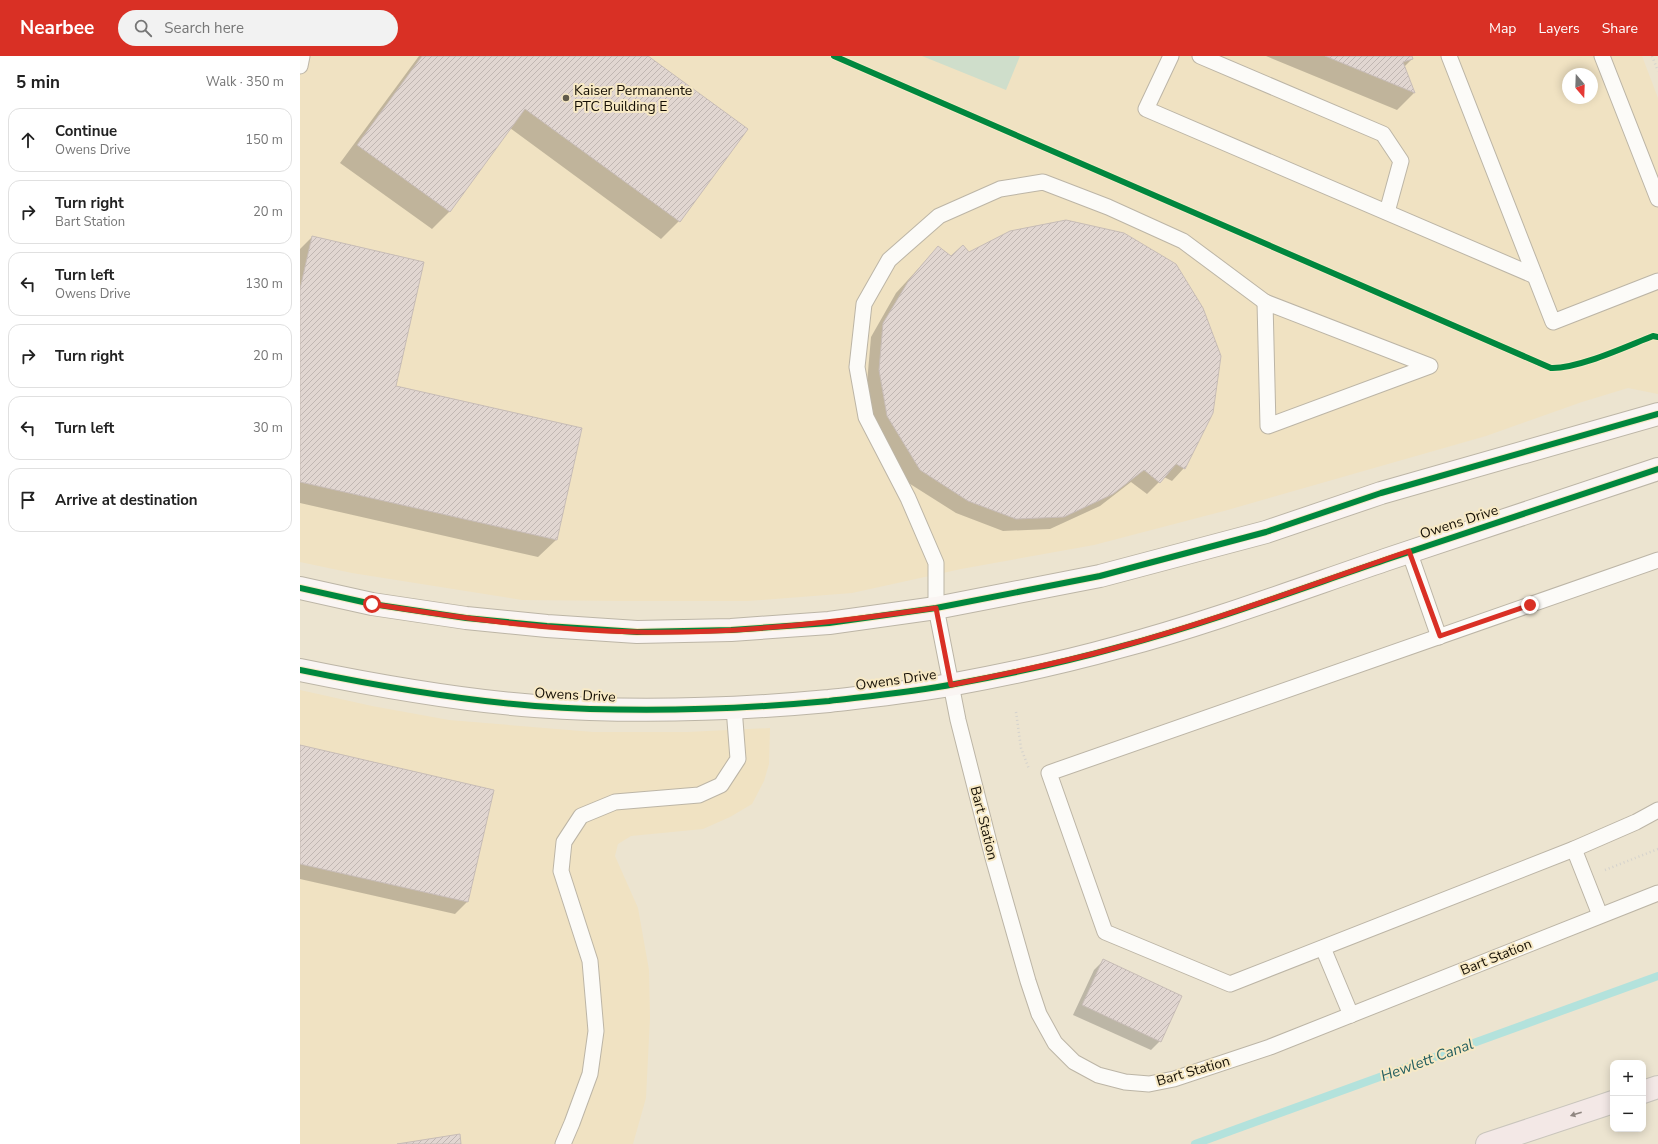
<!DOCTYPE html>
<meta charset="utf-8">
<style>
:root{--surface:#fff;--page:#f2f2f2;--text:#222;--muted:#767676;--line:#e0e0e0;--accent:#d93025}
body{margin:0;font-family:"Nunito Sans",sans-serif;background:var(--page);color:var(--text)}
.controls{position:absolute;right:12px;bottom:12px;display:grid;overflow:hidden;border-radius:8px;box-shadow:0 2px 10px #0003}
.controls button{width:36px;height:36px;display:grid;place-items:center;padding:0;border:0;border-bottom:1px solid var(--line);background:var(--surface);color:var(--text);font:20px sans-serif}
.compass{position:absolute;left:1262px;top:12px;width:36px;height:36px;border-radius:50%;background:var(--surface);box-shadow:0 2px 10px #0003;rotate:161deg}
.stop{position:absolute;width:12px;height:12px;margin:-9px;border:3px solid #d93025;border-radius:50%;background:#fff}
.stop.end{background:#d93025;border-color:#fff;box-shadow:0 1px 4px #0008}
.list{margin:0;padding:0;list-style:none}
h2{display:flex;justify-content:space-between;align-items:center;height:52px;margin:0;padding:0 16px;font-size:17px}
h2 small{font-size:13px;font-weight:400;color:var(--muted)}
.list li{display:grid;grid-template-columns:26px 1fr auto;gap:12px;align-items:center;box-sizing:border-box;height:64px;margin:0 8px 8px;padding:0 8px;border:1px solid var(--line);border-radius:12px}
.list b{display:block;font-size:15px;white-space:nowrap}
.list p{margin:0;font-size:13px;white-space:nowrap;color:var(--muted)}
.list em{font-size:13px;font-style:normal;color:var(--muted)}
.icon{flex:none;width:22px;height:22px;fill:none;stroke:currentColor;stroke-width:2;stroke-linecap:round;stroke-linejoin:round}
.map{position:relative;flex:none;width:1358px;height:1088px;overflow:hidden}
header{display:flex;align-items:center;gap:24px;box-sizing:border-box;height:56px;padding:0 20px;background:var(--accent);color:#fff}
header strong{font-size:19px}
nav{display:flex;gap:22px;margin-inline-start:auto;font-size:14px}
.search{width:280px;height:36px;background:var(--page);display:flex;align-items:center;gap:10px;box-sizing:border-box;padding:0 14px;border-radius:22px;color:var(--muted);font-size:15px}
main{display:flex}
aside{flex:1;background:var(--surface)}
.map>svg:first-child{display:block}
.built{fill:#f0e2c2;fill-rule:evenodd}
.pitch{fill:#cfdecb}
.shadow{fill:#0003}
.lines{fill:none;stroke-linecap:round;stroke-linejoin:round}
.stream{stroke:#b3e2dc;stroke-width:8}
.building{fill:url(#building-hatch);stroke:#c7bcb6}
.lane-casing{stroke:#bcb5a6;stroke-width:17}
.secondary-casing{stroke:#bcb5a6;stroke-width:24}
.highway-casing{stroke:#c9c5bc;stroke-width:24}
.path{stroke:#d4d2cd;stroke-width:2.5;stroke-dasharray:1 3;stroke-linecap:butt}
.lane{stroke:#fcfbf8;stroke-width:15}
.secondary{stroke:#faf5f3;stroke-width:22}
.highway{stroke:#f3e8e6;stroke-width:22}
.cycleway-casing{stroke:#f7e9c5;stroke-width:8}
.cycleway{stroke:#00873e;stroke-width:6}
.oneway{fill:#8f8680}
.route{stroke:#d93025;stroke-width:5}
.poi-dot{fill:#605a4b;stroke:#f7e9c5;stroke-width:1.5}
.labels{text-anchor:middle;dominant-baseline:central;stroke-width:4;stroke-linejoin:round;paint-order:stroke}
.poi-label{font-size:14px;fill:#150f04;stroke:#f7e9c5;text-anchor:start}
.street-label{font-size:14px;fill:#150f04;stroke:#f7e9c5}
.water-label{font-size:15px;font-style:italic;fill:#245f60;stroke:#f7e9c5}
</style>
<header>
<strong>Nearbee</strong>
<div class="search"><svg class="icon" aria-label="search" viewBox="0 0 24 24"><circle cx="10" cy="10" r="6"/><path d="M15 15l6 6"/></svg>Search here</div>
<nav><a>Map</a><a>Layers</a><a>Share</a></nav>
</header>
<main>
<aside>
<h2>5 min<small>Walk · 350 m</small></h2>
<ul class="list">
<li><svg class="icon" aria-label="ahead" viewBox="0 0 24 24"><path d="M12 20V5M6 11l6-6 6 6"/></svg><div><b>Continue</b><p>Owens Drive</p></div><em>150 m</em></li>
<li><svg class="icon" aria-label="right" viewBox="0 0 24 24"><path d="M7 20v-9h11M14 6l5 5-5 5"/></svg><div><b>Turn right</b><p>Bart Station</p></div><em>20 m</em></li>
<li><svg class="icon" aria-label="left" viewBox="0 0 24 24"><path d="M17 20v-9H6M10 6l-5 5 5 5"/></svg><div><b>Turn left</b><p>Owens Drive</p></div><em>130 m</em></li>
<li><svg class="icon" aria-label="right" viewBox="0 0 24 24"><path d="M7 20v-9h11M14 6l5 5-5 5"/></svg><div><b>Turn right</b></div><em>20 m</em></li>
<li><svg class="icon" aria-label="left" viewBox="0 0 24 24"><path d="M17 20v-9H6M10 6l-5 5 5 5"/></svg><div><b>Turn left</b></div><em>30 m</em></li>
<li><svg class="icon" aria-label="arrive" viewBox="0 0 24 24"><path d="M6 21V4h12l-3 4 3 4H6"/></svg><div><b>Arrive at destination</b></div></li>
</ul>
</aside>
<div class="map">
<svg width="1358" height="1088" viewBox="0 0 1358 1088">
<defs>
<pattern id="building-hatch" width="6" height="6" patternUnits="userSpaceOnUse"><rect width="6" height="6" fill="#e1d6d1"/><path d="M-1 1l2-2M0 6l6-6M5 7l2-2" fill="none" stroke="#c0b6b2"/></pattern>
</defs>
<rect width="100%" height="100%" fill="#ece4d0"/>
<!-- built -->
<g class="built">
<path d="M0,0h1342l16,42v296l-30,-6 -46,14 -96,34 -262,75 -130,34 -133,24 -109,24 -104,8h-126l-100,-1 -170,-27 -52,-11zM1268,18h24v24h-24z"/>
<polygon points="0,634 72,650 149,664 293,676 387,676 470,672 469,708 464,725 452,748 430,761 403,773 331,780 318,788 315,800 338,852 349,914 350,962 346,1042 333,1088 0,1088"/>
</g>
<!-- pitch -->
<polygon class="pitch" points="622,0 720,0 706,34"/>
<!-- shadow -->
<g class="shadow">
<polygon points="119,0 346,0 379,165 361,183 210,72 149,156 132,173 40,107"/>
<polygon points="966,0 1111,0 1112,3 1104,11 1114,37 1097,54"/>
<polygon points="12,181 95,331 256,484 238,501 0,447 0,193"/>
<polygon points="638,191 884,412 872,425 864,421 847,438 831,426 800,450 750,473 703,475 656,457 607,426 575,373 567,327 571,281 596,237"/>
<polygon points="0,690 167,846 155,858 0,823"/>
<polygon points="803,905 860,985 851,994 773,959 794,914"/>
</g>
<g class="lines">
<!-- stream -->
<polyline class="stream" points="895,1088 1358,920"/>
</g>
<!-- building -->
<g class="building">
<polygon points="122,0 348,0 448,73 380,166 225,53 150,156 57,89"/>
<polygon points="1025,0 1112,0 1113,3 1103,6 1115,37"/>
<polygon points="766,164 824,177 876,208 903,252 921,300 913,357 885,413 876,408 860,427 844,414 813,438 764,461 716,463 668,445 620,414 587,360 579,314 583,267 609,224 638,190 651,200 663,189 669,196 710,175"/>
<polygon points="12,180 124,206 96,330 282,372 257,484 0,426 0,233"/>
<polygon points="0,689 194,734 168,846 0,808"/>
<polygon points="803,903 882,940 861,986 782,949"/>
<polygon points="160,1078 161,1088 97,1088"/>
</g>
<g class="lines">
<!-- lane casing -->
<g class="lane-casing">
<g id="lane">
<polyline points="871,0 846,53 1235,220"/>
<polyline points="900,0 1083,78 1101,105 1087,156"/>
<polyline points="1149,0 1253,266 1358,225"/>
<polyline points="1302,0 1358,143"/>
<polyline points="0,10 2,0"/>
<polyline points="965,246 883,185 808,151 743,126 700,133 639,160 589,204 564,248 557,311 566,361 608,442 636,507 636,552 658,664 693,802 728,925 739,958 755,987 774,1006 798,1019 825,1026 849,1028 874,1023 970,991 1358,837"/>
<polygon points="965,246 1130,310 968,370"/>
<polyline points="1109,495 1139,581"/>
<polyline points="1358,504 749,717 805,876 930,928 1274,793 1336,766 1358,754"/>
<polyline points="1274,793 1300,859"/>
<polyline points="1023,892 1051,959"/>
<polyline points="263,1088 272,1067 290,1018 296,975 290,905 261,815 264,786 281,760 315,746 399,739 421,729 438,703 434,652"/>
</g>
</g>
<!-- secondary casing -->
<g class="secondary-casing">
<g id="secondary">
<polyline points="0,532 72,548 166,562 247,570 337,576 431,574 529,567 636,552 800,520 966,476 1081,437 1358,358"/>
<path d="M0,614c78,16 156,30 235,36 98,7 197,4 294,-5 42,-5 84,-9 126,-17 55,-10 110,-22 164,-37 90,-24 178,-57 266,-87 91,-31 182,-61 273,-91"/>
</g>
</g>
<!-- highway casing -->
<g class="highway-casing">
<g id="highway">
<polyline points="1343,1036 1358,1031"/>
<polyline points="1187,1088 1313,1046"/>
</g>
</g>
<!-- path -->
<g class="path">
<polyline points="1352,0 1358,15"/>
<polyline points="716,656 721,692 729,713"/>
<polyline points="1305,814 1358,793"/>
</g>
<!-- lane -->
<use href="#lane" class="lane"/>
<!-- secondary -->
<use href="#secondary" class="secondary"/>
<!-- highway -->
<use href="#highway" class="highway"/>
<!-- cycleway casing -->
<g class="cycleway-casing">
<g id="cycleway">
<path d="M534,0l717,312c27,1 76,-22 102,-32l5,1"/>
<polyline points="0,532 72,548 166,562 247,570 337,576 431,574 529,567 636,552 800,520 966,476 1081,437 1358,358"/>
<path d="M0,614c78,16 156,30 235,36 98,7 197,4 294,-5 42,-5 84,-9 126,-17 55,-10 110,-22 164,-37 90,-24 178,-57 266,-87 91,-31 182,-61 273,-91"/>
</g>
</g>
<!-- cycleway -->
<use href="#cycleway" class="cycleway"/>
</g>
<!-- one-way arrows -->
<defs><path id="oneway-solid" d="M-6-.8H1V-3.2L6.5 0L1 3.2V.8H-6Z"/></defs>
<use class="oneway" href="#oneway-solid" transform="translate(1276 1058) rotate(162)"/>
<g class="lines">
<!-- route -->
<path class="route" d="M72,548c88,14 176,26 265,28 100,2 200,-10 299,-24l15,77c57,-12 115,-23 171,-39 97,-27 192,-62 287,-95l31,85 90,-31"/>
</g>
<!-- markers -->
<circle class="poi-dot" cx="266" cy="42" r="4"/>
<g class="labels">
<!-- poi labels -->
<g class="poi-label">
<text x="274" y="34">Kaiser Permanente<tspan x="274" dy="16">PTC Building E</tspan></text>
</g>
<!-- street labels -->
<g class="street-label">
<text transform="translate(1159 466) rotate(-18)">Owens Drive</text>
<text transform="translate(596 624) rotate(-8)">Owens Drive</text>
<text transform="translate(275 639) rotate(3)">Owens Drive</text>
<text transform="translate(684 767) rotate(76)">Bart Station</text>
<text transform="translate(1196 901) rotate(-22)">Bart Station</text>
<text transform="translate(893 1015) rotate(-16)">Bart Station</text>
</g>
<!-- water labels -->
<g class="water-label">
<text transform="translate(1127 1004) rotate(-20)">Hewlett Canal</text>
</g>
</g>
</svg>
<div class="controls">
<button>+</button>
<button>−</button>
</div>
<svg class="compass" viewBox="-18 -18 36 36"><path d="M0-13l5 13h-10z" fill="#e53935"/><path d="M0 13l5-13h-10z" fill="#767676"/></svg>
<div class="stop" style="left:72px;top:548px"></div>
<div class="stop end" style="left:1230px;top:549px"></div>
</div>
</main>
